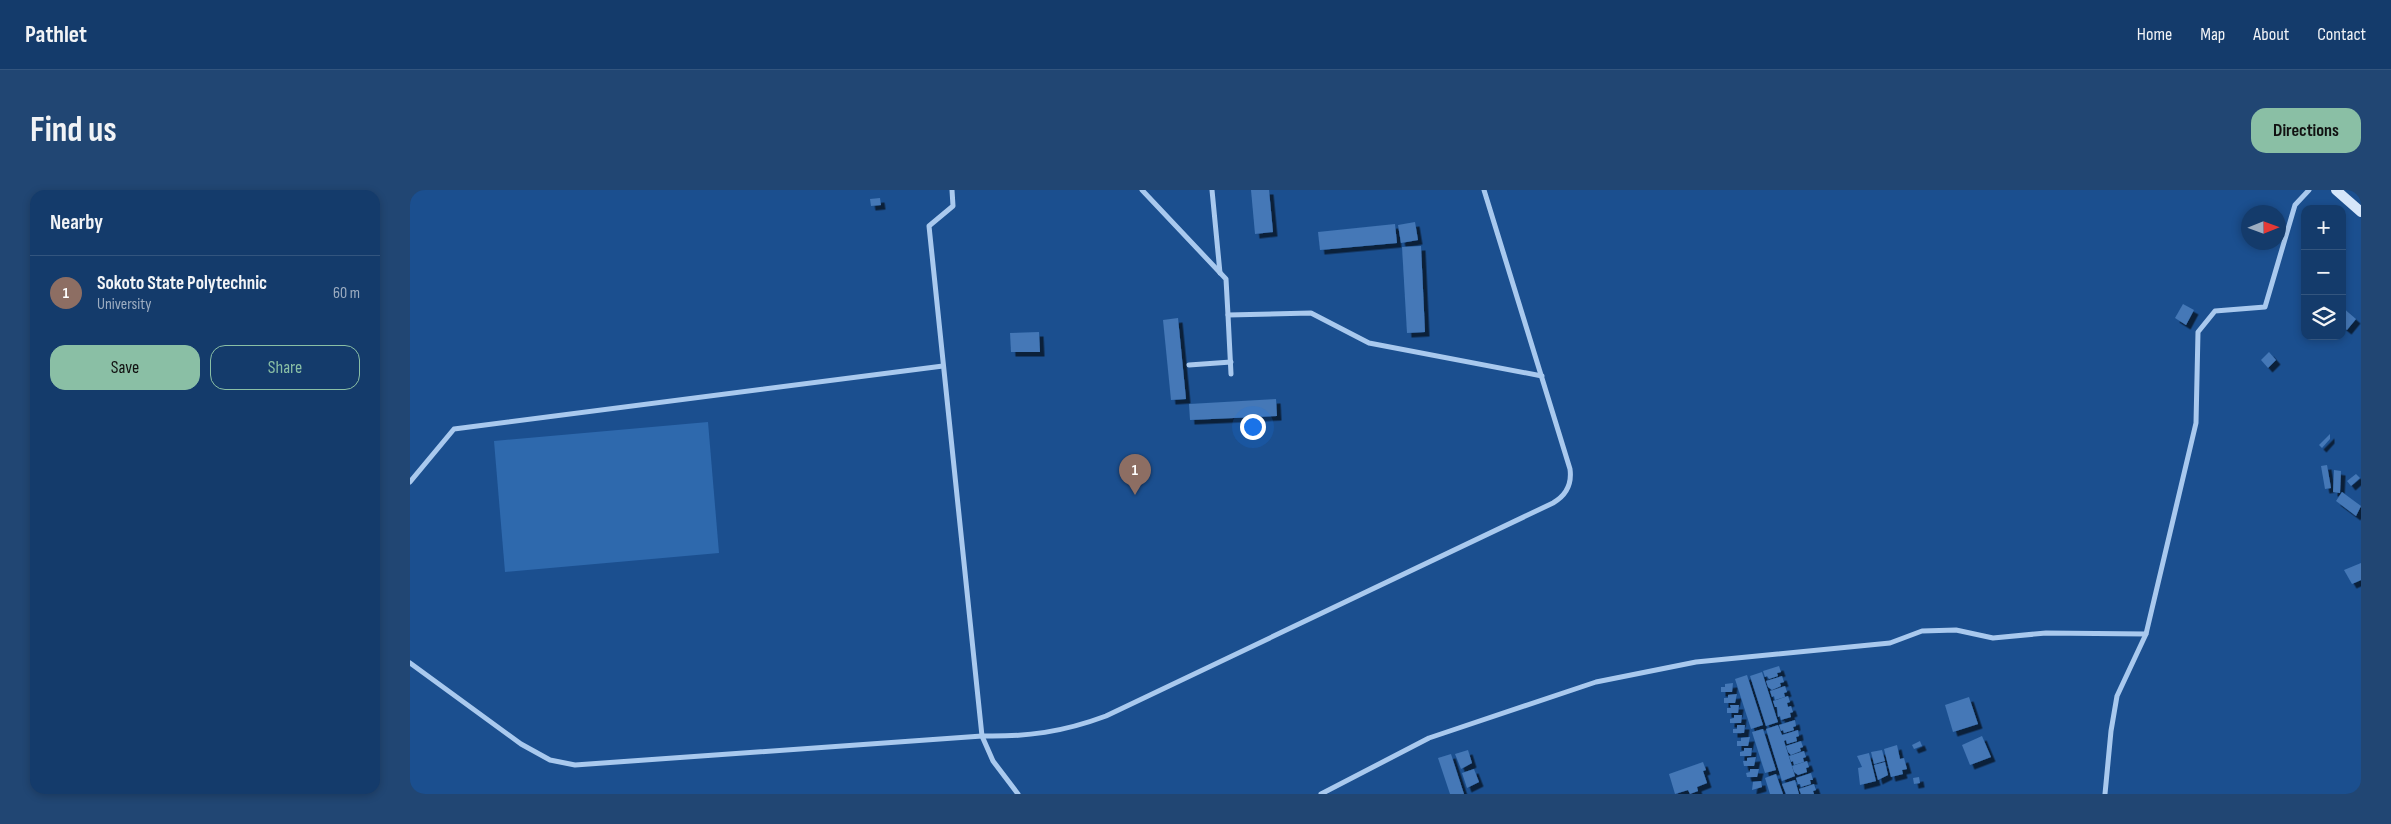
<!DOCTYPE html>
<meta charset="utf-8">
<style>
:root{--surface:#143b6b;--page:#214673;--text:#f1f3f6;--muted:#9dadc1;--line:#33557e;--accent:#8abfa5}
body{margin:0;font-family:"Sofia Sans Condensed",sans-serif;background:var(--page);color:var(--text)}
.controls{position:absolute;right:15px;top:15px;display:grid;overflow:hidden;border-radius:10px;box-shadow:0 2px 8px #0003}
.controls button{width:45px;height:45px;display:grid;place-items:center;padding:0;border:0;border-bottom:1px solid var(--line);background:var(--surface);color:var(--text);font:25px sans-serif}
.compass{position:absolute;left:1831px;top:15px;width:45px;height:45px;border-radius:50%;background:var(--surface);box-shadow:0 2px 8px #0003;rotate:89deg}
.you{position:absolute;left:842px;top:236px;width:18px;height:18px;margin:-12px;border:4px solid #fff;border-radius:50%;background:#1a73e8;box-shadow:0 0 0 8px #1a73e833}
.badge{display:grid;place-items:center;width:32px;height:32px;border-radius:50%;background:var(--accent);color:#fff;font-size:16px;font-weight:700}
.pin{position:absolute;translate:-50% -41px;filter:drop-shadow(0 1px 2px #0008)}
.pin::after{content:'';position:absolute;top:26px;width:18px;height:15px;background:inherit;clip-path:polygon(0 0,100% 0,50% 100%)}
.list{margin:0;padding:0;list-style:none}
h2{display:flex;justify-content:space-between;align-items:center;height:65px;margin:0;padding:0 20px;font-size:21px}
h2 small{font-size:16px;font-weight:400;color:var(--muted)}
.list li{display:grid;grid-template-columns:32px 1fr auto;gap:15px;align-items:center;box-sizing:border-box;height:75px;padding:0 20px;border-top:1px solid var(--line)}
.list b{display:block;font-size:19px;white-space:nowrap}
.list p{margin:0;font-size:16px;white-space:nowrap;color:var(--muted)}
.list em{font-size:16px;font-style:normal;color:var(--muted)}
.actions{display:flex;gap:10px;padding:15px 20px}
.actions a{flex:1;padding:11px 0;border:1px solid var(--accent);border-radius:15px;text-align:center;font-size:18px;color:var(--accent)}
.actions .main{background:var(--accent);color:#111}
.icon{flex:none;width:28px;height:28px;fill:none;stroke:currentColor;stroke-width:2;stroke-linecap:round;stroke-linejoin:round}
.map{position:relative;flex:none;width:1951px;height:604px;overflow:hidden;border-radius:15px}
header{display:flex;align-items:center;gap:30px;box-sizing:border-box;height:70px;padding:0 25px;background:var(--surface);border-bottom:1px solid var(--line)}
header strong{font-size:24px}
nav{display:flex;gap:28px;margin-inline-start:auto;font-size:18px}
.intro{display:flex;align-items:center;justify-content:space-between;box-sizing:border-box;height:120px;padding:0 30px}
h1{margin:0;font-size:35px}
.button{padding:12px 22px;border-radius:15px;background:var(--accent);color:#111;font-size:18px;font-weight:700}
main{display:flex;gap:30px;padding:0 30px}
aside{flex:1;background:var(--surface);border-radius:15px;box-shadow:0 2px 8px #0003}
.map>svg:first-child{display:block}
.green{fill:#2e69ad}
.building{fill:#4478b7;filter:url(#shadow)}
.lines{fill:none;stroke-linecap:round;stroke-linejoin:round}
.street{stroke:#a9c9ee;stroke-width:5}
.secondary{stroke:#d6e6fa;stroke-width:10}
</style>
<header>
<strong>Pathlet</strong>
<nav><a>Home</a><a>Map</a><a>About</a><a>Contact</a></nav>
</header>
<div class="intro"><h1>Find us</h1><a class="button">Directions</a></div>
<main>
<aside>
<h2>Nearby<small></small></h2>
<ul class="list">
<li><span class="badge" style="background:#8d6e63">1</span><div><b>Sokoto State Polytechnic</b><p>University</p></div><em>60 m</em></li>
</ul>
<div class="actions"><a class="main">Save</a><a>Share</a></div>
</aside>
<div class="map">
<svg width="1951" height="604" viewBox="0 0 1951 604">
<defs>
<filter id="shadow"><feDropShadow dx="4.5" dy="4.5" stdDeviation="0" flood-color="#0009"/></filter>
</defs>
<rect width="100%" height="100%" fill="#1b4f8f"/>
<!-- green -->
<polygon class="green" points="298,232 309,363 95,382 84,251"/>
<!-- building -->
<g class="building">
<polygon points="841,0 859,0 863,42 845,44"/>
<polygon points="470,8 471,15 461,16 460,9"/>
<polygon points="1005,32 1008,50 991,53 988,35"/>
<polygon points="985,34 987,53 910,60 908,42"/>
<polygon points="1011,56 1015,142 997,143 992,57"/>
<polygon points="1773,114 1784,120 1776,135 1765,128"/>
<polygon points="1932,117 1946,129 1937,140 1932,136"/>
<polygon points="768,128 776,209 761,210 753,130"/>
<polygon points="629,142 630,162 601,162 600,143"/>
<polygon points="1859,162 1866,170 1858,178 1851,170"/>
<polygon points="866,209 867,226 780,230 779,214"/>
<polygon points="1920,244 1920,249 1912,258 1909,255"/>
<polygon points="1917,275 1921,298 1915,299 1911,276"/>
<polygon points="1924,280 1931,281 1930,303 1923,302"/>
<polygon points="1946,284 1950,288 1941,296 1937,291"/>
<polygon points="1932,302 1951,316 1946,326 1926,311"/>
<polygon points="1951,373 1951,390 1942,394 1934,380"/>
<polygon points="1369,476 1371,482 1367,483 1368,486 1359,489 1357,486 1355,487 1353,481"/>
<polygon points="1352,482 1368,532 1356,536 1340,486"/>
<polygon points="1337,485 1353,535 1341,539 1325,489"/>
<polygon points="1372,486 1374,492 1370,493 1371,496 1362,500 1358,497 1356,491"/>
<polygon points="1323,493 1322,502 1311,502 1311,497 1315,497 1315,494"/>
<polygon points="1375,496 1377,502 1374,503 1375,507 1365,510 1364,506 1362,507 1360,501"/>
<polygon points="1327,504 1325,513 1314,513 1314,508 1318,508 1318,505"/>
<polygon points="1378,506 1380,512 1377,513 1378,517 1381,516 1383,522 1380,523 1381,527 1371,530 1370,526 1368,527 1367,517 1365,517 1363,511"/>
<polygon points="1559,507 1568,534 1543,542 1535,515"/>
<polygon points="1320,515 1329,515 1328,523 1317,523 1317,518 1321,518"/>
<polygon points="1324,525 1332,525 1331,533 1320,533 1320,529 1324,528"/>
<polygon points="1385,530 1386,536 1383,537 1384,540 1374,543 1373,540 1371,541 1369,535"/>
<polygon points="1327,535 1335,535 1334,543 1323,543 1323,539 1327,539"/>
<polygon points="1368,535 1372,545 1388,540 1389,546 1386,547 1387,551 1377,554 1376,550 1374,551 1385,586 1372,591 1356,539"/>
<polygon points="1353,539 1366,580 1355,583 1342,542"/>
<polygon points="1572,546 1581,567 1560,575 1552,555"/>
<polygon points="1340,547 1338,556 1327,556 1327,551 1331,551 1331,548"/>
<polygon points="1391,551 1393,557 1390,558 1391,561 1381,565 1378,562 1376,556"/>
<polygon points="1510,551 1512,556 1504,559 1502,555"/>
<polygon points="1487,555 1490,569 1494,568 1497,579 1492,580 1493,584 1481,587 1474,559"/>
<polygon points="1334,558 1342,558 1341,566 1330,566 1330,562 1334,561"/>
<polygon points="1058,560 1062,573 1051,579 1045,564"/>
<polygon points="1472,560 1475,571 1464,574 1461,562"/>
<polygon points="1394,561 1396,567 1393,568 1394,572 1384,575 1383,571 1381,572 1379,566"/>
<polygon points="1459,563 1466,591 1450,595 1448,578 1452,577 1447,566"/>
<polygon points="1041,564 1054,604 1040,604 1028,568"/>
<polygon points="1346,567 1344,576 1334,576 1333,571 1337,571 1337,568"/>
<polygon points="1397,571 1399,577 1396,578 1397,582 1388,585 1384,582 1382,576"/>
<polygon points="1293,572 1296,580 1293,581 1297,593 1287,597 1288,601 1280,604 1278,600 1265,604 1259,584"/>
<polygon points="1475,572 1478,585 1468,590 1464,575"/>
<polygon points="1064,579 1069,592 1057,598 1052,583"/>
<polygon points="1340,579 1349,579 1347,587 1337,587 1336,583 1340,582"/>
<polygon points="1401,583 1403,590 1400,590 1401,594 1391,597 1390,594 1388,594 1386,588"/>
<polygon points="1366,584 1373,604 1360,604 1355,588"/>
<polygon points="1509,587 1510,593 1504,594 1503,588"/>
<polygon points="1385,590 1389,604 1376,604 1372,594"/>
<polygon points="1351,591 1352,597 1342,600 1343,592"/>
<polygon points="1404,594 1406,600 1403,601 1404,604 1391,604 1389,599"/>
</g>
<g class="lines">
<!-- street -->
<g class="street">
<polyline points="542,0 543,16 519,36 572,546 583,571 608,604"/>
<polyline points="732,0 816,89 818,125 901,123 959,153 1132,186"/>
<polyline points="802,0 810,83"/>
<polyline points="818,125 821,184"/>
<polyline points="779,175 821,172"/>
<polyline points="0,292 44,239 533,176"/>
<path d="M0,473l111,81 29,16 25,5 407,-29c45,1 81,-4 124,-20l447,-213c14,-8 19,-19 17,-34l-86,-279"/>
<polyline points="911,604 1019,548 1186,492 1286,472 1480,453 1512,441 1546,440 1583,448 1636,443 1736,444"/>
<polyline points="1695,604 1701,541 1707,506 1736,444 1786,233 1788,142 1805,121 1855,117 1885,15 1899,0"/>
</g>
<!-- secondary -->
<polyline class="secondary" points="1926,0 1951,22"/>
</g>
</svg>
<div class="controls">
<button>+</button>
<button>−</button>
<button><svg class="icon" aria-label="layers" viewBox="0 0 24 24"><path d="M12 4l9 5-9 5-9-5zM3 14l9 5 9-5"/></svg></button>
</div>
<svg class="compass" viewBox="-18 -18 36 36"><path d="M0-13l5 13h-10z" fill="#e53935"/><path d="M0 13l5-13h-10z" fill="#9dadc1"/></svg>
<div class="you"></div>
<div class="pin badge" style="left:725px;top:305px;background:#8d6e63">1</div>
</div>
</main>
